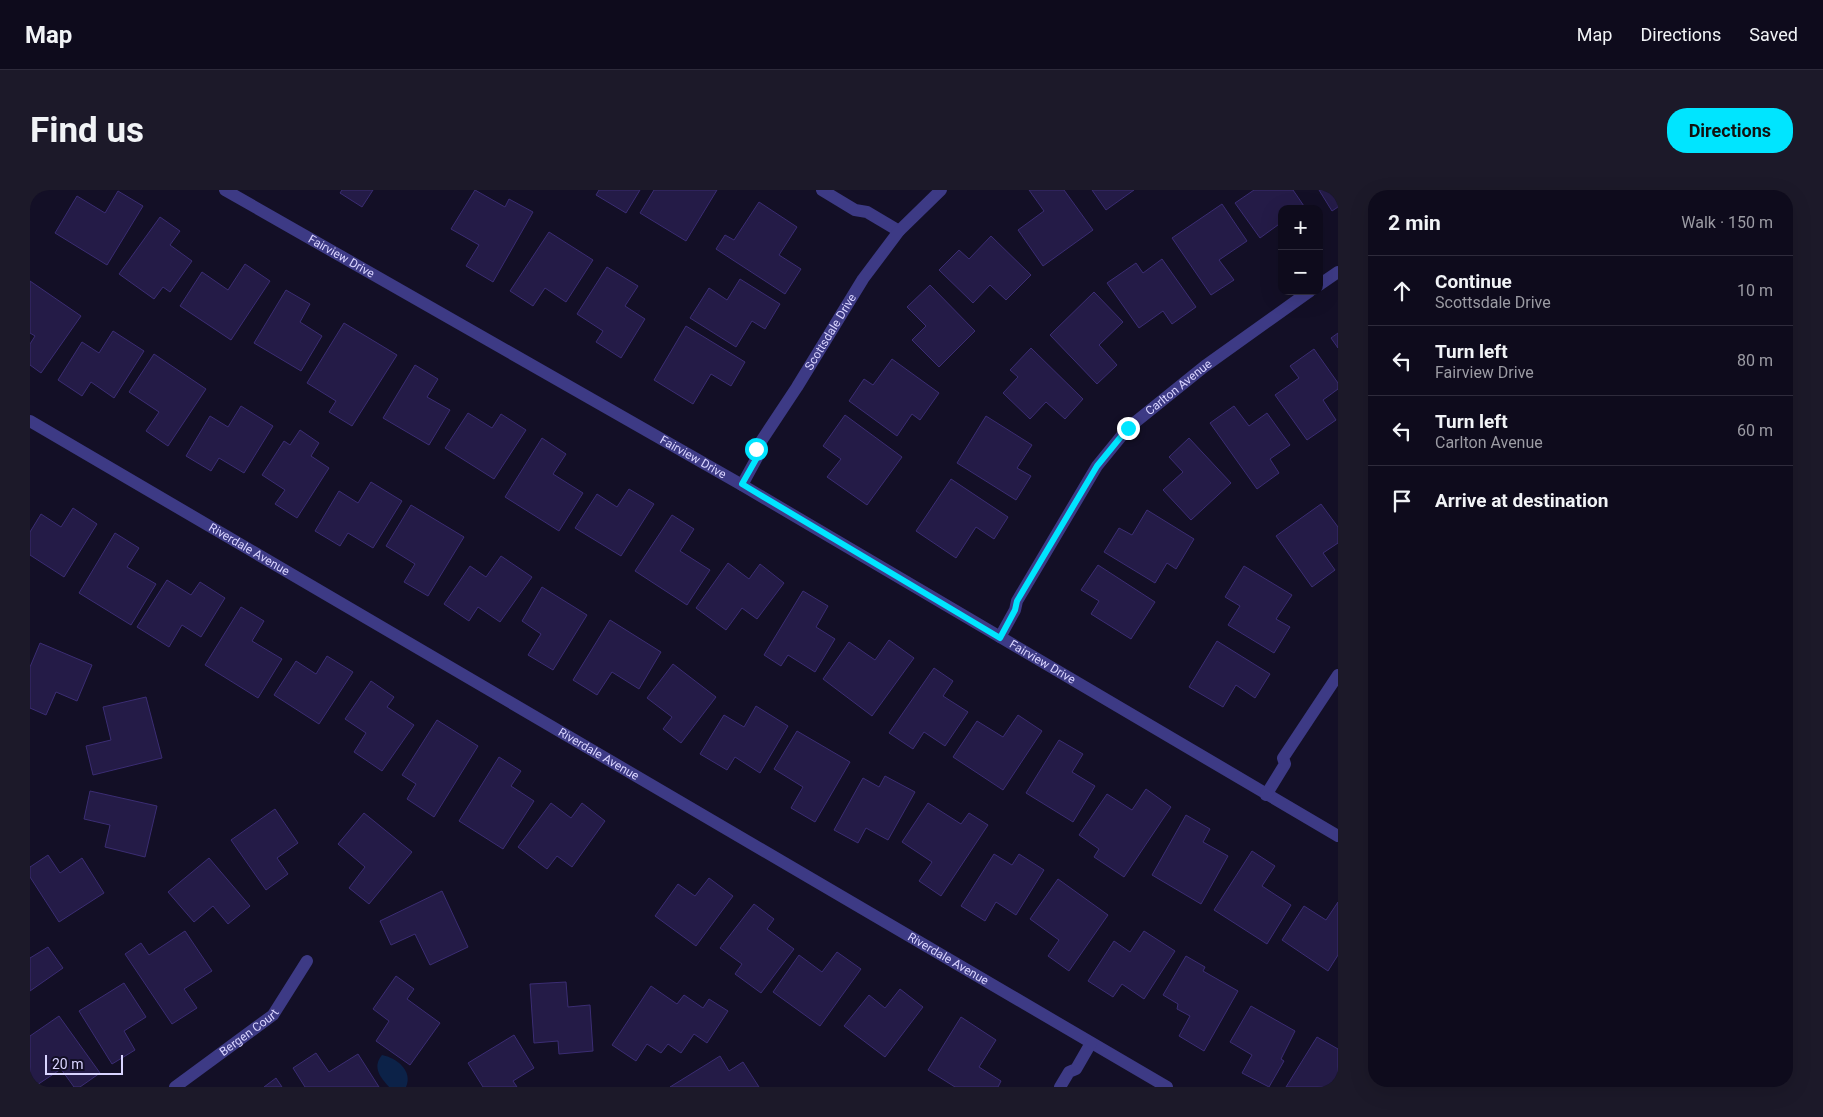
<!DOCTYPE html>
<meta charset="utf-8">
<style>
:root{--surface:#0e0b1c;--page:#1c1929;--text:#f1f3f6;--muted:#9b9ba3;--line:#2e2b3b;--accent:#00e5ff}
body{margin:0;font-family:Roboto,sans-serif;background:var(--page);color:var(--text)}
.controls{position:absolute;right:15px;top:15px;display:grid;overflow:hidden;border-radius:10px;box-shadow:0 5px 20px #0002}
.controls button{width:45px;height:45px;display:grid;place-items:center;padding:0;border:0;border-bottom:1px solid var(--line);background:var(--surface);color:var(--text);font:25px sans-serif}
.scale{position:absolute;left:15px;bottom:12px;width:78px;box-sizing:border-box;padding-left:5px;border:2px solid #d9d4ff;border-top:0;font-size:14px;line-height:18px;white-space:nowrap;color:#d9d4ff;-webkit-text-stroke:4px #130f26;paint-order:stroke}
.stop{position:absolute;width:15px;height:15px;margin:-11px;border:4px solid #00e5ff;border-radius:50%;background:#fff}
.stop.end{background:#00e5ff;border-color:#fff;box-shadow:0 1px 5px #0008}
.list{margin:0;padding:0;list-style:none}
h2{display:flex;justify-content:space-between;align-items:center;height:65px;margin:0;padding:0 20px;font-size:21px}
h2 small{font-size:16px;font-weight:400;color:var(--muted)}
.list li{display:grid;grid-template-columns:32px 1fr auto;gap:15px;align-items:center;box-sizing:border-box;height:70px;padding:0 20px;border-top:1px solid var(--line)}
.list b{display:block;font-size:19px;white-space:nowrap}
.list p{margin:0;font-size:16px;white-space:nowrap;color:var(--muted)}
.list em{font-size:16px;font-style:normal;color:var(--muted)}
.icon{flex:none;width:28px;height:28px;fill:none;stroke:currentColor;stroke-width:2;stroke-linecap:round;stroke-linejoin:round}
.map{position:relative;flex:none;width:1308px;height:897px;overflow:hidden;border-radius:20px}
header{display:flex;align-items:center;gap:30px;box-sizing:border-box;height:70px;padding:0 25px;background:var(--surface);border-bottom:1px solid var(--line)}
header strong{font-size:24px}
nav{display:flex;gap:28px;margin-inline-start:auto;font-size:18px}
.intro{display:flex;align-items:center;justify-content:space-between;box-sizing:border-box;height:120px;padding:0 30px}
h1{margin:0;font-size:35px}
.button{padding:12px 22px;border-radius:20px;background:var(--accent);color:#111;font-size:18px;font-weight:700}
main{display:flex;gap:30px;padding:0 30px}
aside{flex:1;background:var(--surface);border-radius:20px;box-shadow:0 5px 20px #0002}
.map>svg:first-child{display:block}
.water{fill:#0c2248}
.building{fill:#241b47;stroke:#3b2d73}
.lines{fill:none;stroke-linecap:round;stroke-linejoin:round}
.street{stroke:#3d3a85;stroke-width:12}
.route{stroke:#00e5ff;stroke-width:6}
.labels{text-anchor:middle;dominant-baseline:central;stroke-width:5;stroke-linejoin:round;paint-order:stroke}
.street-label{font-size:12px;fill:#d9d4ff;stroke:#130f26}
</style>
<header>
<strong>Map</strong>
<nav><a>Map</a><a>Directions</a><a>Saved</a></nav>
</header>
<div class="intro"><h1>Find us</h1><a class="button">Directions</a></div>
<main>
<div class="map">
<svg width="1308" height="897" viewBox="0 0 1308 897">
<rect width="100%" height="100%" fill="#130f26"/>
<!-- water -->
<path class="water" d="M352,865c15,3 31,16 24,32h-17c-9,-10 -17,-20 -7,-32z"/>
<!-- building -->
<g class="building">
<polygon points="312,0 343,0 332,17 310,3"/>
<polygon points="445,0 475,17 479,9 503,22 463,92 436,76 449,55 421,39"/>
<polygon points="569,0 610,0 596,23 566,5"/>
<polygon points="624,0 687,0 656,51 610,23"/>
<polygon points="999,0 1034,0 1063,40 1013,76 988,40 1014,21"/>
<polygon points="1062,0 1104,0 1076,20"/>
<polygon points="1224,0 1263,0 1276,19 1252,19 1252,32 1230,48 1205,13"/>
<polygon points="1289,0 1308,0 1308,17 1302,21"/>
<polygon points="88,1 113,16 77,75 25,43 47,6 75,23"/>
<polygon points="729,12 767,37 749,65 771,79 755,104 686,59 695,45 704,50"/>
<polygon points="1192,14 1217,51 1189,70 1204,90 1181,105 1142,48"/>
<polygon points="130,27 150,41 140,55 162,71 140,102 133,97 124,109 89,84"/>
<polygon points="519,42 563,70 536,112 515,98 503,116 480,101"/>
<polygon points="961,46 1001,85 976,110 960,95 943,113 909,80 929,60 939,69"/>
<polygon points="1132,69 1166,117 1142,134 1133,121 1109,138 1077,93 1106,73 1113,83"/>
<polygon points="215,74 240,91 201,150 150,116 172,82 198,100"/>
<polygon points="577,77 608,96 595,116 615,129 591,168 566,152 573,141 547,124"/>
<polygon points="710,89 750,114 735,139 722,131 706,157 660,128 679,98 697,110"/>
<polygon points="0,91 51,126 11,183 0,175 0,154 5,146 0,143"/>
<polygon points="900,95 945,141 909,177 882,150 896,136 877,117"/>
<polygon points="256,100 280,114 270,132 292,146 271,181 224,153"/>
<polygon points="1064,102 1093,132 1069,155 1087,175 1067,194 1020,145"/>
<polygon points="314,133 367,165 322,236 299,222 306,211 277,193"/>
<polygon points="656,136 715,172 701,196 681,184 663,214 624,190"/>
<polygon points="83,141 114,161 84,208 61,192 52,206 28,190 52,152 69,163"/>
<polygon points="1308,143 1308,158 1301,148"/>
<polygon points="1001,158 1053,209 1035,229 1016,212 1000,229 973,203 988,187 980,180"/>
<polygon points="1284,159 1308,193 1308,199 1293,210 1306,230 1277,250 1245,205 1269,188 1260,176"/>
<polygon points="124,164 176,199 138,256 116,241 129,222 99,202"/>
<polygon points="862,169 909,203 890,230 882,224 867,246 819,211 834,189 843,195"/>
<polygon points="385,175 408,189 397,207 420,220 399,255 353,228"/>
<polygon points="211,216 243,236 214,283 189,268 181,281 156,266 180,226 198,237"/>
<polygon points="1204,216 1219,236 1237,223 1260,255 1240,269 1249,283 1227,299 1180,233"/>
<polygon points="438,223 462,238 471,224 496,240 464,289 415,258"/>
<polygon points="815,225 872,267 837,315 797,287 811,269 793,256"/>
<polygon points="956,226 1002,255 987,278 1001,286 986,310 927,273"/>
<polygon points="270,240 289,253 281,266 299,278 267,328 245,314 255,300 232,285 254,251 260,255"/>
<polygon points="512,248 536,264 523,284 553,303 529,341 475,307"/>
<polygon points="1159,248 1201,293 1161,330 1133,300 1153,282 1139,267"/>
<polygon points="921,289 978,327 964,349 946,337 926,368 886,341"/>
<polygon points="341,292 372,311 343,358 318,343 310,356 285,341 309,301 328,313"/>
<polygon points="599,299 624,314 591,366 545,338 567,304 587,317"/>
<polygon points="1291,314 1308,337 1308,353 1293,363 1305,380 1282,397 1246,346"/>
<polygon points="381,315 434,347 398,406 374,392 385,374 356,356"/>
<polygon points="43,318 67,334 34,387 0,365 0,342 11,324 31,337"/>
<polygon points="1117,320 1164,349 1146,379 1137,373 1125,393 1074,362 1089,338 1102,345"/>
<polygon points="642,325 664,339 650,361 680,380 657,415 605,381"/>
<polygon points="85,343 109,358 97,377 126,394 101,435 49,403"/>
<polygon points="471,366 502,387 470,432 448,417 439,431 414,414 440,376 456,387"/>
<polygon points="698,373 719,389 730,374 754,393 727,429 712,418 696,440 666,418"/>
<polygon points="1068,375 1125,412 1101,449 1061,424 1069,411 1051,400"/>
<polygon points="1214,376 1262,405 1246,429 1260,437 1244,463 1198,435 1210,416 1195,407"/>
<polygon points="137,390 161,405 170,392 195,408 171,447 152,435 139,457 107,437"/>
<polygon points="512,397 557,425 523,480 498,465 511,444 492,431"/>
<polygon points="773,401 798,416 786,437 805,449 785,482 758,465 751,476 734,465"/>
<polygon points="211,417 234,431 222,451 252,469 228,508 175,475"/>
<polygon points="580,430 631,462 609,499 582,482 567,505 543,490"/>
<polygon points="859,450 884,468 842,526 793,489 819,452 845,470"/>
<polygon points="1187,451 1240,484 1225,508 1206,495 1193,517 1159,497"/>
<polygon points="10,453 62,475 47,511 26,502 16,525 0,518 0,477"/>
<polygon points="297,466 323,482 289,534 244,505 266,471 286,484"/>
<polygon points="643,474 686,507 651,553 633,539 642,527 617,508"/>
<polygon points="904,478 923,491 913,506 938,522 915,556 894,542 883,559 859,543"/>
<polygon points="341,491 364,507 357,517 384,535 352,581 324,562 336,543 315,529"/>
<polygon points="116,507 132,568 63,585 56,556 81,550 73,517"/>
<polygon points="726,516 758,536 730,583 705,567 697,580 670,564 694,525 714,537"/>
<polygon points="988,525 1012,541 973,600 923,567 947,531 973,547"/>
<polygon points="407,530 448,556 404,627 377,609 386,594 372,585"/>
<polygon points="767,541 820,572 785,632 761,618 773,597 744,579"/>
<polygon points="1029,550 1053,564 1042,582 1065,596 1043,632 996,603"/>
<polygon points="469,567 491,581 481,596 504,611 473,659 429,631"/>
<polygon points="855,586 885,602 858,650 836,638 828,653 804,640 833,588 849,597"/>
<polygon points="1116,599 1141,617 1094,687 1064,667 1069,659 1049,645 1077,604 1102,620"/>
<polygon points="60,601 127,616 115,667 75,657 80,635 54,629"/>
<polygon points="521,613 541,628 552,613 575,631 542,677 527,666 517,679 488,657"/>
<polygon points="898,613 931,634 939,623 958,635 911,706 889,691 902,672 872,652"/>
<polygon points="245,619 268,653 247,668 258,684 236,700 201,650"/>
<polygon points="334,623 382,662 339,714 319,698 335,677 308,654"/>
<polygon points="1156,625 1180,639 1173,652 1198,666 1171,714 1122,685"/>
<polygon points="1222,661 1245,676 1232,696 1261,715 1237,754 1184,720"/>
<polygon points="964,664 982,675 989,664 1014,680 986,725 966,712 955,731 931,716"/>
<polygon points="18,665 30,683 52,668 74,703 29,732 0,687 0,677"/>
<polygon points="179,668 220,716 198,734 183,716 164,732 138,702"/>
<polygon points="679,688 703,706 666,756 625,726 648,694 665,706"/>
<polygon points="1028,689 1078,725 1039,781 1018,766 1029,750 1000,729"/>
<polygon points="412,701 438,757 400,775 385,744 361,755 350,731"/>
<polygon points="1308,712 1308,765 1298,781 1252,750 1274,716 1296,730"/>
<polygon points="724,714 744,729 737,739 764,759 731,803 705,784 712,774 690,758"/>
<polygon points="155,741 182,781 154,799 167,818 142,834 95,764 111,753 119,765"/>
<polygon points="1114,741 1145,761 1114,809 1092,794 1083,807 1058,791 1084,751 1100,762"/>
<polygon points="18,757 33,778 0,801 0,768"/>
<polygon points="807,762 831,779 790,836 743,802 769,765 792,782"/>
<polygon points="1156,766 1175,777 1173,781 1208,801 1174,861 1149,846 1160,826 1147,819 1148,814 1133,805"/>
<polygon points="366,786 384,799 377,809 410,833 380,875 346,851 359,831 343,819"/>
<polygon points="536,792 538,817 560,815 563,861 529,864 528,851 504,853 500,794"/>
<polygon points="94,793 116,827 94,841 105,860 82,874 49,821"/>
<polygon points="621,796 647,814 654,805 673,818 679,809 698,821 677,853 664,844 651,863 638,854 631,863 617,854 606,871 582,855"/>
<polygon points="870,799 893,817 855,867 814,836 839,805 855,818"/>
<polygon points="1221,816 1265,841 1251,869 1254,871 1239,897 1212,883 1222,865 1200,852"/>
<polygon points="29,826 70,883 50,897 44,897 31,879 4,897 0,891 0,846"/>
<polygon points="931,827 966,850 949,877 971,891 968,897 925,897 898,880"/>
<polygon points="484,845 504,878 483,891 487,897 453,897 438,873"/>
<polygon points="1287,847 1308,859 1308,897 1256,897"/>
<polygon points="286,863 299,882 328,864 349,897 275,897 263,878"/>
<polygon points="690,866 699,881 713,872 729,897 640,897"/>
<polygon points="246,888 252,897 234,897"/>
</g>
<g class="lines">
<!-- street -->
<g class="street">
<path id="s1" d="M195,0l517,295 596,351"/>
<polyline points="792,0 825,20 837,22 869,41"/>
<polyline points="1289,95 1308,82"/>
<path id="s2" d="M0,231l1137,666"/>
<path id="s3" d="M712,295l17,-31 -3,-5 41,-62 66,-108 36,-48 42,-41"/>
<path id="s4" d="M970,447l15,-27 2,-9 80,-135 31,-38 77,-62 105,-75"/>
<polyline points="1236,605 1255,574 1253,568 1308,485"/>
<path id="s5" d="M145,897l98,-72 34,-54"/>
<polyline points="1030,897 1039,882 1046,879 1061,853"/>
</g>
</g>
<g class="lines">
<!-- route -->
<polyline class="route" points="726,259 729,264 712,294 970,448 985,420 987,411 1067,276 1098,238"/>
</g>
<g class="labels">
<!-- street labels -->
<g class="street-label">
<text stroke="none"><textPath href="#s1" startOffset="134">Fairview Drive</textPath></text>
<text stroke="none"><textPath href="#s3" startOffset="180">Scottsdale Drive</textPath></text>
<text stroke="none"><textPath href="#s4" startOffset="311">Carlton Avenue</textPath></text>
<text stroke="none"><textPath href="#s1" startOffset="539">Fairview Drive</textPath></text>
<text stroke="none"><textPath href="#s2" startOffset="254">Riverdale Avenue</textPath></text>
<text stroke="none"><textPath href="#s1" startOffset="944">Fairview Drive</textPath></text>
<text stroke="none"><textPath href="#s2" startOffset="659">Riverdale Avenue</textPath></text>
<text stroke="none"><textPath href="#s2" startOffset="1064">Riverdale Avenue</textPath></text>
<text stroke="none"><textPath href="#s5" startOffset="92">Bergen Court</textPath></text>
</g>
</g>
</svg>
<div class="controls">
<button>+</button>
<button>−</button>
</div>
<div class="scale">20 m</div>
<div class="stop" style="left:726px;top:259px"></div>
<div class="stop end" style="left:1098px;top:238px"></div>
</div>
<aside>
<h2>2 min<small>Walk · 150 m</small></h2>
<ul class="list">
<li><svg class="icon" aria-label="ahead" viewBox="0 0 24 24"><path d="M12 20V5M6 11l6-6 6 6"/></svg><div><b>Continue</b><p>Scottsdale Drive</p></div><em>10 m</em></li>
<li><svg class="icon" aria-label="left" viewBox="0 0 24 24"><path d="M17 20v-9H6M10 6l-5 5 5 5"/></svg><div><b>Turn left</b><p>Fairview Drive</p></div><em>80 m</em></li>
<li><svg class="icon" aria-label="left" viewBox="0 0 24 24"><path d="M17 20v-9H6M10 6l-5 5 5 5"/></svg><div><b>Turn left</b><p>Carlton Avenue</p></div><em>60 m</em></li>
<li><svg class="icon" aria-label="arrive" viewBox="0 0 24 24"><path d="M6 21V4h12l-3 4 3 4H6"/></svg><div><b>Arrive at destination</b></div></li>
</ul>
</aside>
</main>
